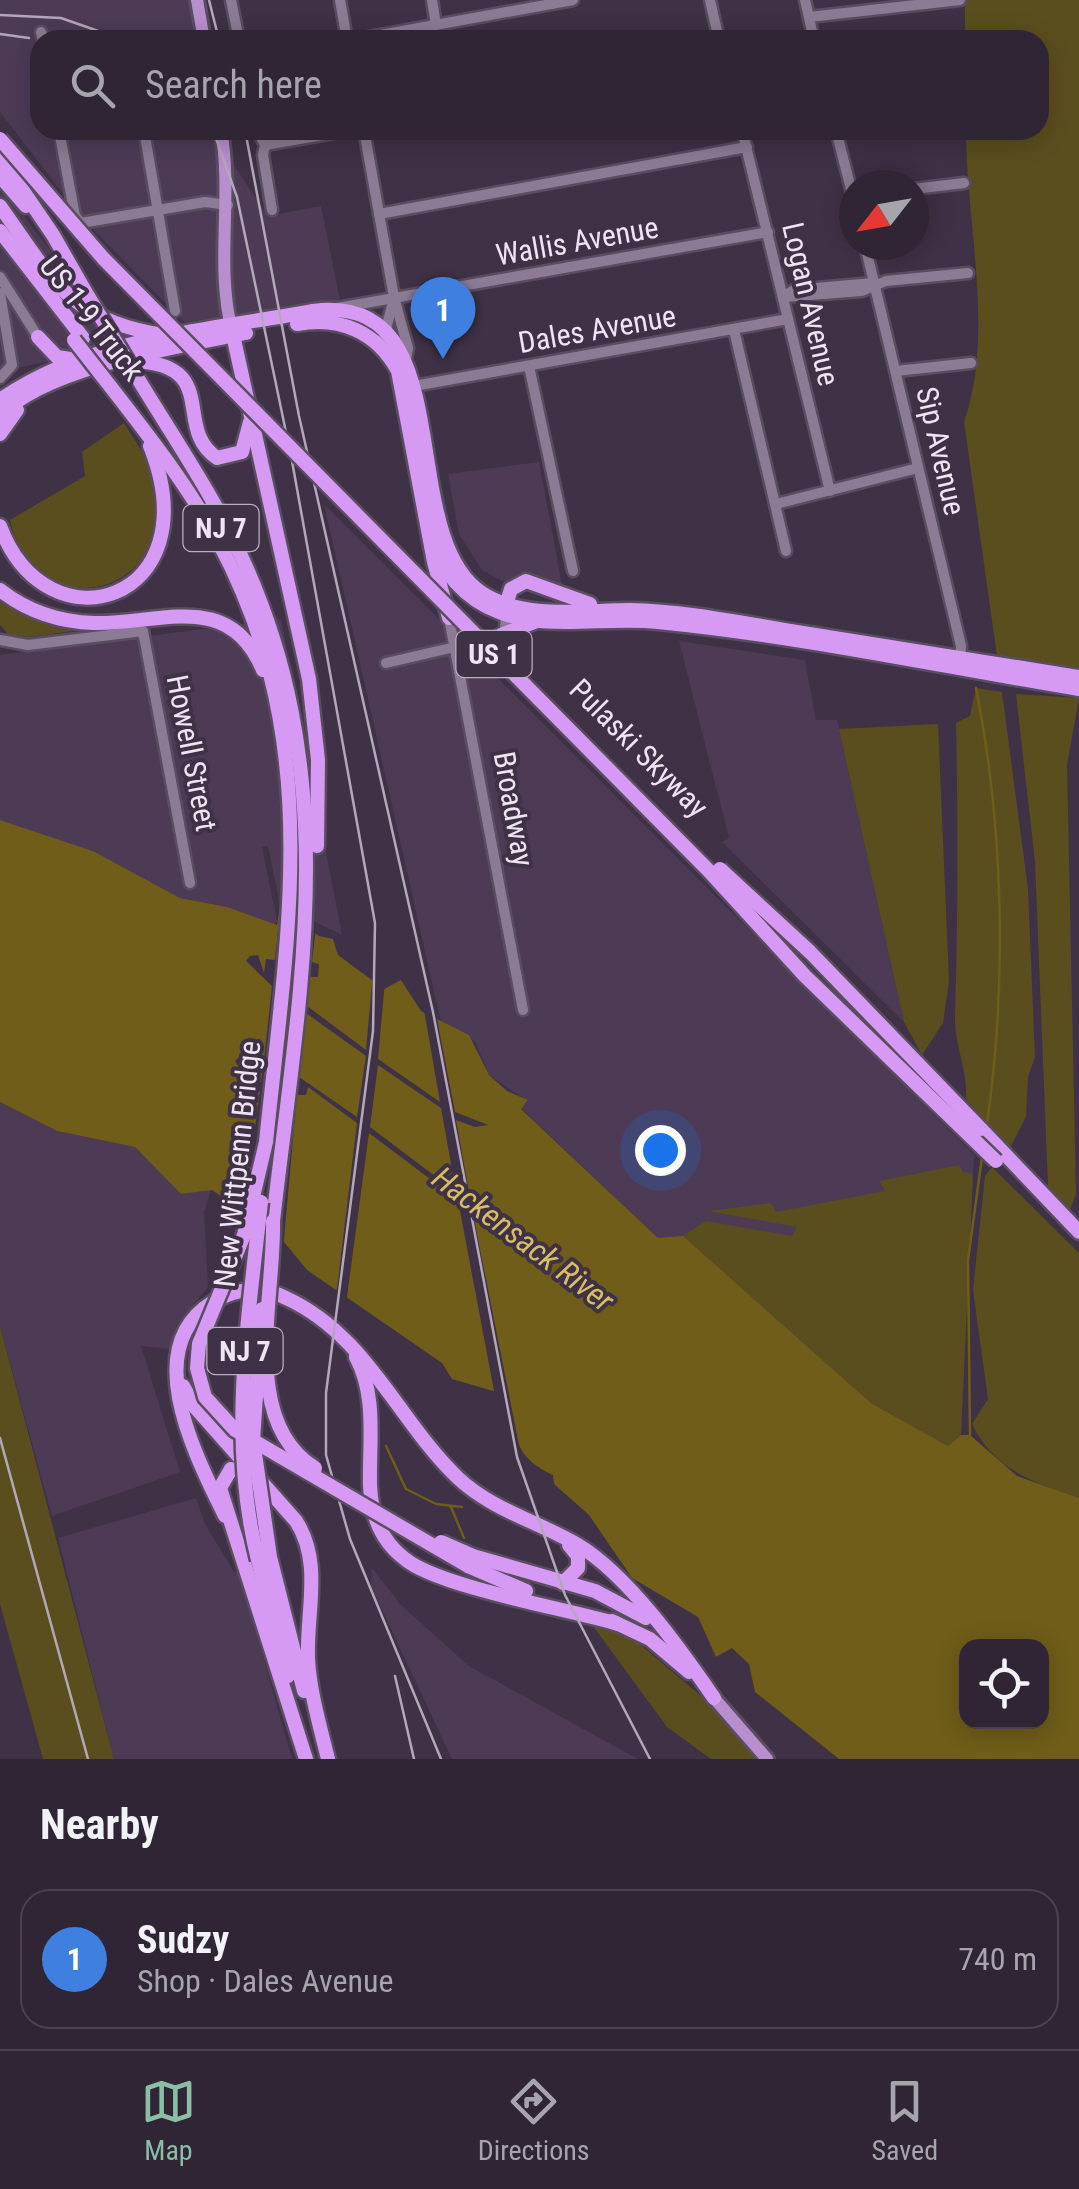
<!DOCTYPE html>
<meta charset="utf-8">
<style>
:root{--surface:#2f2534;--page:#3b3140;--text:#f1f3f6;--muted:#a7a5ac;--line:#4a424f;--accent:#8abfa5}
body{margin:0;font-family:"Roboto Condensed",sans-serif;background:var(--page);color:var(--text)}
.controls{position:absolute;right:30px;bottom:30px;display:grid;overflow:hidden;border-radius:20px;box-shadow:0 5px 25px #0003}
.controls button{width:90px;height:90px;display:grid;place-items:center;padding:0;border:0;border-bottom:2px solid var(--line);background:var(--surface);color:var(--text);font:50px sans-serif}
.compass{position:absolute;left:839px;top:170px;width:90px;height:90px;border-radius:50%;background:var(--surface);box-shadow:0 5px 25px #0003;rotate:239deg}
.you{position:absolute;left:660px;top:1150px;width:35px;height:35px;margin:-25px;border:8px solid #fff;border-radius:50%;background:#1a73e8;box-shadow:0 0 0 15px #1a73e833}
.badge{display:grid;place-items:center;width:65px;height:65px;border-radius:50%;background:var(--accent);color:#fff;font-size:32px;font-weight:700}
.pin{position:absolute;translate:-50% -82px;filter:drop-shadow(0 2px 5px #0008)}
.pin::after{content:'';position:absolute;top:52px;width:35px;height:30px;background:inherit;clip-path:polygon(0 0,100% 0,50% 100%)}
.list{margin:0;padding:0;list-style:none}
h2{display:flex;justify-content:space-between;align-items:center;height:130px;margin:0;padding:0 40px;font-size:42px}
h2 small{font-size:32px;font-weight:400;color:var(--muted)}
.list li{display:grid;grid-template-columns:65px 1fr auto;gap:30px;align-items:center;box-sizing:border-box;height:140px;margin:0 20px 20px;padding:0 20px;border:2px solid var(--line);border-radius:30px}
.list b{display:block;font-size:38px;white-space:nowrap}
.list p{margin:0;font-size:32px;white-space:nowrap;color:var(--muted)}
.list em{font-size:32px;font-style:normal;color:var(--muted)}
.icon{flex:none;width:55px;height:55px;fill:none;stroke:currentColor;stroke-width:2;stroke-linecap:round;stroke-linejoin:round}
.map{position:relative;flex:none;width:1079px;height:1759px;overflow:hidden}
.search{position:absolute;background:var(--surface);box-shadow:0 5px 25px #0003;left:30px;right:30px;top:30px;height:110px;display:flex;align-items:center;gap:25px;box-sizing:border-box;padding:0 35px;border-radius:30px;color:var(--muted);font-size:38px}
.sheet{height:290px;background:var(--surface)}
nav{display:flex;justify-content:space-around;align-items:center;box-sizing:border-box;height:140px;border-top:2px solid var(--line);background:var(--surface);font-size:28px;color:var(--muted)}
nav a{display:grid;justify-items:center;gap:5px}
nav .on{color:var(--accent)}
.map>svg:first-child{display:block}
.built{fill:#4d3b56}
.green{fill:#5b4e1e}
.water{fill:#6f5d19;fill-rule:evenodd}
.pier{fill:#3f3146;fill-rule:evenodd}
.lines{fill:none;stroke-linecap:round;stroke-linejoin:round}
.stream{stroke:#6f5d19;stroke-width:2.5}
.minor-casing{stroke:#594d60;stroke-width:15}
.major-casing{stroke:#594d60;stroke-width:18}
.highway-casing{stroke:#594d60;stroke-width:19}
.minor{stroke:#8c7b94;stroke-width:10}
.major{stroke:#b98ece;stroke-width:12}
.highway{stroke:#d79af4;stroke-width:14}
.rail{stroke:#b3a8b9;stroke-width:2.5}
.highway-bridge-casing{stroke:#594d60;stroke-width:19;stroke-linecap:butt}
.highway-bridge{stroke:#d79af4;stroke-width:14}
.labels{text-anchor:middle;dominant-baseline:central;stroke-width:8;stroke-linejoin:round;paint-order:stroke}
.shield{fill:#3f3146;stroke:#baafbf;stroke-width:2.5}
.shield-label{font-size:28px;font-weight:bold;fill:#eee5f3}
.street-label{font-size:30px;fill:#eee5f3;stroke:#3f3146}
.water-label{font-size:32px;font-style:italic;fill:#d8be60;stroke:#3f3146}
</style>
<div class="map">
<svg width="1079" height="1759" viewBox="0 0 1079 1759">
<rect width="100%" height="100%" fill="#3f3146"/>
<!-- built -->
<g class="built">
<polygon points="0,0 192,0 199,40 40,40 40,130 210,130 268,216 321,206 340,301 184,322 81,217 0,112"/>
<polygon points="0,185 100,315 112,347 0,372"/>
<polygon points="539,462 563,590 513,587 482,570 459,534 448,474"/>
<polygon points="324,504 974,1155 961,1435 658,1238 521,1108 528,1101 489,1075 475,1041 441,1022"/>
<polygon points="281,619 342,935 280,905 268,846 262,847 277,921 274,928 227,907 180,898 93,851 0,820 0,655"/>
<polygon points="679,641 805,660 816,720 837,720 904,1022 722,842 729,838"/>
<polygon points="0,1102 57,1131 135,1147 181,1194 211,1190 204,1212 208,1287 176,1326 178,1350 141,1346 180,1472 52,1516 0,1326"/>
<polygon points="196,1498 205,1524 234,1572 239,1572 292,1759 114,1759 58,1538"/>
<polygon points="372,1568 401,1605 469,1666 638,1759 452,1759 371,1586"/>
</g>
<!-- green -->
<g class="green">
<path d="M965,0h114v668l-82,-12 -33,-234c31,-89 2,-198 2,-292h73v-90h-74z"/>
<path d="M124,423c14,22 29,43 33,69 17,102 -121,140 -147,28l75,-44 -3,-24z"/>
<polygon points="0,602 58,624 103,627 29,637 8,634 0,625"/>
<path d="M976,688l26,4 26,197 7,168 -7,20 -2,40 -17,33 -43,-51c2,-29 -12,-55 -11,-83 3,-98 3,-195 1,-293l14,-7z"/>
<polygon points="1016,694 1079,698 1067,765 1076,1194 1070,1210 1048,1186 1035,862"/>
<polygon points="938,724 949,981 943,1023 922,1055 904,1022 839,729"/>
<polygon points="959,1165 963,1172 973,1174 961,1435 948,1446 871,1403 683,1236 706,1221 792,1236 797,1227 709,1211 771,1203 776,1212 885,1191 880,1181"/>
<path d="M992,1167l87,86v245c-46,-16 -85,-28 -107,-74l16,-25 -15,-109 12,-114z"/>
<polygon points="0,1326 114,1759 43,1759 0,1604"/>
<polygon points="593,1626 614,1627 636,1641 776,1759 711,1759 667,1727"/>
</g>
<!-- water -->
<path class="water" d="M0,820l93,31 87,47 47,9 50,18 3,-20 39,31 14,3 5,16 46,34 17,-9 20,31 48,24 20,40 18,16 21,9 -7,9 137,129 25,-2 188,167 77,43 13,-11h9l47,41 62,22v261h-240l-84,-67 -6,-28 -17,-16 -16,9 -18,-40 -66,-39 -43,-63 -35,-31 -1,-9c-42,-20 -34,-37 -46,-80l-55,-16 -10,-16 -135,-93 -28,-34 -67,-46 -31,4 -46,-47 -78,-16 -57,-29zM966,1646h76v76h-76z"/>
<!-- pier -->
<path class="pier" d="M281,900l35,27 -4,35 7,2 -1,13h-8l-3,29 59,44 7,-77 12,8 -7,78 62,43 -17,-98 13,10 19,98 33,13 -13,2 -19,-7 15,83 25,19 -6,2 -17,-10 50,251 -20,-66 -8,-3 -37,-196 -89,-67 -23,171 -10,-7 21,-174 -49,-36 -2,8h-9l-14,154 -40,-32 17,-126 -5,-1 -1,-8h7l2,-15 -12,-4 -10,7 -6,-9 8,-7 21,6 8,-74 -26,-25 4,-5 8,-1 6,18 2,-14 9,1zM306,1013l60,43 -9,61 -58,-40zM378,1065l63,43 15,84 -86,-65z"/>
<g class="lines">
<!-- stream -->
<g class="stream">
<path d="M976,688c28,140 31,295 11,436"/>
<polyline points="970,1435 968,1260 982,1157"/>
<polyline points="386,1446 406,1489 436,1504 462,1507"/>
<polyline points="451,1507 464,1538"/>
</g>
<!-- minor casing -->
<g class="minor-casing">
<g id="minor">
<polyline points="231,0 239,40"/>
<polyline points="340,0 347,40"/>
<polyline points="432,0 436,25"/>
<polyline points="710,0 719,40"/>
<polyline points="805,0 814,40"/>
<polyline points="809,17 960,0"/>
<polyline points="41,32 43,40"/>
<polyline points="353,40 573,0"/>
<polyline points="59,130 75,216 81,223 205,202 228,205"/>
<polyline points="144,130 175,311"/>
<polyline points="257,130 265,145 263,155 272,210"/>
<polyline points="364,130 394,297 408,348 406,359"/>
<polyline points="742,130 830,491"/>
<polyline points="836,130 854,201"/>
<polyline points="265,145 351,130"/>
<polyline points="914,189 964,183"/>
<polyline points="379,214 747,147"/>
<polyline points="865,245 961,646 960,662"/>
<polyline points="0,277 38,337"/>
<polyline points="783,297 862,291 886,281 968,273"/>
<polyline points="783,297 794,290 873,283"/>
<polyline points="326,310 768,232"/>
<polyline points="734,330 786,551"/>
<polyline points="383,340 394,298"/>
<polyline points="529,366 573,571"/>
<polyline points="896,371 971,363"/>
<polyline points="0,378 12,365 0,293"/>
<polyline points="414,386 788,319"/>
<polyline points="776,504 918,468"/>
<polyline points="449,618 523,1010"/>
<polyline points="0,640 28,645 143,631 190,883"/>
<polyline points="386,663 498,637 505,630 506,611"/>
</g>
</g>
<!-- major casing -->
<g class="major-casing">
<g id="major">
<polyline points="197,0 204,40"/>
<path d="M221,130c12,67 -6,135 11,201"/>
<polyline points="714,1698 767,1759"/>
</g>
</g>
<!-- highway casing -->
<g class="highway-casing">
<g id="highway">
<polyline points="0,157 53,235 85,291"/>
<polyline points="0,176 26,206"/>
<path d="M0,206c52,73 69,115 164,129"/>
<polyline points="0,231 83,338"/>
<path d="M297,324c43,-8 80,8 101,47l36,191 15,56"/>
<polyline points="233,335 309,679 318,760 317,846"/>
<polyline points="38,337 57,357 77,360"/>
<path d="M134,361c88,4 38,67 83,97l25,-6 8,-30"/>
<path d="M137,377c38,63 81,125 110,192 96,219 52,424 26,652"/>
<path d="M110,386c39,50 78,100 108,155 107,200 70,387 48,601"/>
<path d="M0,400c88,-62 210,-70 313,-89 153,-20 79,222 169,282 42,27 101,17 148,17 58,1 116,14 173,23 92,14 184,29 276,44"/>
<path d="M0,416c45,-49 181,-70 246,-83"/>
<polyline points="0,434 17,410"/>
<path d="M0,526c47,127 212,76 150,-80"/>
<path d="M431,536c9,35 34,63 68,76 48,19 109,4 159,10 141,14 281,44 421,67"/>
<path d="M0,590c27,21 60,32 94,33 64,2 135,-35 169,47"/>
<polyline points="506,605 511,589 526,581 590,604"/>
<polyline points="501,635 537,621"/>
<polyline points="981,1129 1079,1232"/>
<path d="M356,1357c21,38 13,86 14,128 1,29 11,56 35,74 34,28 163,50 213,65"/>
<path d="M183,1386l12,21 101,114c27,42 10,91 12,138 2,34 12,67 20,100"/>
<polyline points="250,1473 231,1469 220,1488 306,1759"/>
<path d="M225,1516c-28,-58 -87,-168 -12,-214 22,-14 49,-16 73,-4 81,37 112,123 172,180 34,32 81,44 120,67 50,30 103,105 136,153"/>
<polyline points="473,1556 595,1591 646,1618"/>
<polyline points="270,1557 304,1691"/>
<polyline points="258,1560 288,1676"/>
<polyline points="468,1566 526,1591"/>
<polyline points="563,1583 578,1568 578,1556 569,1545"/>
<polyline points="612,1621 650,1639 689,1672"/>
</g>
</g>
<!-- minor -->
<use href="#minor" class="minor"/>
<!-- major -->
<use href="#major" class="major"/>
<!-- highway -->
<use href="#highway" class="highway"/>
<!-- rail -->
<g class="rail">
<polyline points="209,0 219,40"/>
<polyline points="0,15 61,18 124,40"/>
<polyline points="0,34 29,38"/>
<polyline points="213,130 237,197 292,461 375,923 373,1031 326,1393 326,1455 350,1539 441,1759"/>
<polyline points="245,130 299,416 433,1012 517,1457 565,1595 650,1759"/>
<polyline points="0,1438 88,1759"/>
<polyline points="395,1676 414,1759"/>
</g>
<!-- highway-bridge casing -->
<g class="highway-bridge-casing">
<g id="highway-bridge">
<polyline points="0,139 103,258 710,872 805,976 996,1161"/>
<polyline points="85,291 137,377"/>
<polyline points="74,340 110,386"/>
<polyline points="720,869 810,952 981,1129"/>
<polyline points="266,1142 244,1235 199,1344 197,1368 205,1397 235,1430 468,1566"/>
<path d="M273,1221c2,76 -34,200 42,247"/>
<polyline points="262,1309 253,1440 270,1557"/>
<polyline points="441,1542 473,1556"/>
<path d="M258,1560c-30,-118 -10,-238 3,-358"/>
</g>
</g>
<!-- highway-bridge -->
<use href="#highway-bridge" class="highway-bridge"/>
</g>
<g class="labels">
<!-- shield labels -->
<g class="shield">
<rect x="183.5" y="505" width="75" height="46" rx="8"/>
<rect x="456.5" y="631" width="75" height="46" rx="8"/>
<rect x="207.5" y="1328" width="75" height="46" rx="8"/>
</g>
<g class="shield-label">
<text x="221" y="528">NJ 7</text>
<text x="494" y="654">US 1</text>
<text x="245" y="1351">NJ 7</text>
</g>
<!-- street labels -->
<g class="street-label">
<text transform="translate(577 241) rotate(-10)">Wallis Avenue</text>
<text transform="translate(811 304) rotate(77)">Logan Avenue</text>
<text transform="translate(92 318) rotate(52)">US 1-9 Truck</text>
<text transform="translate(597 329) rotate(-10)">Dales Avenue</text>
<text transform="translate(941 451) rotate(77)">Sip Avenue</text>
<text transform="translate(639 748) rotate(45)">Pulaski Skyway</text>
<text transform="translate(192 753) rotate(79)">Howell Street</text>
<text transform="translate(514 809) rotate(80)">Broadway</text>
<text transform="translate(237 1164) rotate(-84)">New Wittpenn Bridge</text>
</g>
<!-- water labels -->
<g class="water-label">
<text transform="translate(523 1239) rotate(37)">Hackensack River</text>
</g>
</g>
</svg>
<div class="controls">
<button><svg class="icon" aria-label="locate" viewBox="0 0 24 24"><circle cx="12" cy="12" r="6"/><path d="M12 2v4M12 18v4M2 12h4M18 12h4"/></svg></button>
</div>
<svg class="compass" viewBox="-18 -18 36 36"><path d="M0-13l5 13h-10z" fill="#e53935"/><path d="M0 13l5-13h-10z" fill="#a7a5ac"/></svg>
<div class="you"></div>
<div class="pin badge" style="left:443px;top:359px;background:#3f7fe0">1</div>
<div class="search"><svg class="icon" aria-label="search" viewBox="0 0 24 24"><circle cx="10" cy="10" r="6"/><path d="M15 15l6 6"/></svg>Search here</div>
</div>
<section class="sheet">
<h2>Nearby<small></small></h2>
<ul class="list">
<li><span class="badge" style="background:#3f7fe0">1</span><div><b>Sudzy</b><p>Shop · Dales Avenue</p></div><em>740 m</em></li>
</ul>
</section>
<nav>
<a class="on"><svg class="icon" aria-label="map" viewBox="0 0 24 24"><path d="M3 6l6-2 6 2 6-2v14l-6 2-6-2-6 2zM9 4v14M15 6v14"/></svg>Map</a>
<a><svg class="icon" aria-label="directions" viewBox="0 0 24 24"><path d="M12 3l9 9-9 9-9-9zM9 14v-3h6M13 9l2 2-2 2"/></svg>Directions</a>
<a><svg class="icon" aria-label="saved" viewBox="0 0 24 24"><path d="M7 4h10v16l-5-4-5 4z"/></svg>Saved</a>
</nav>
